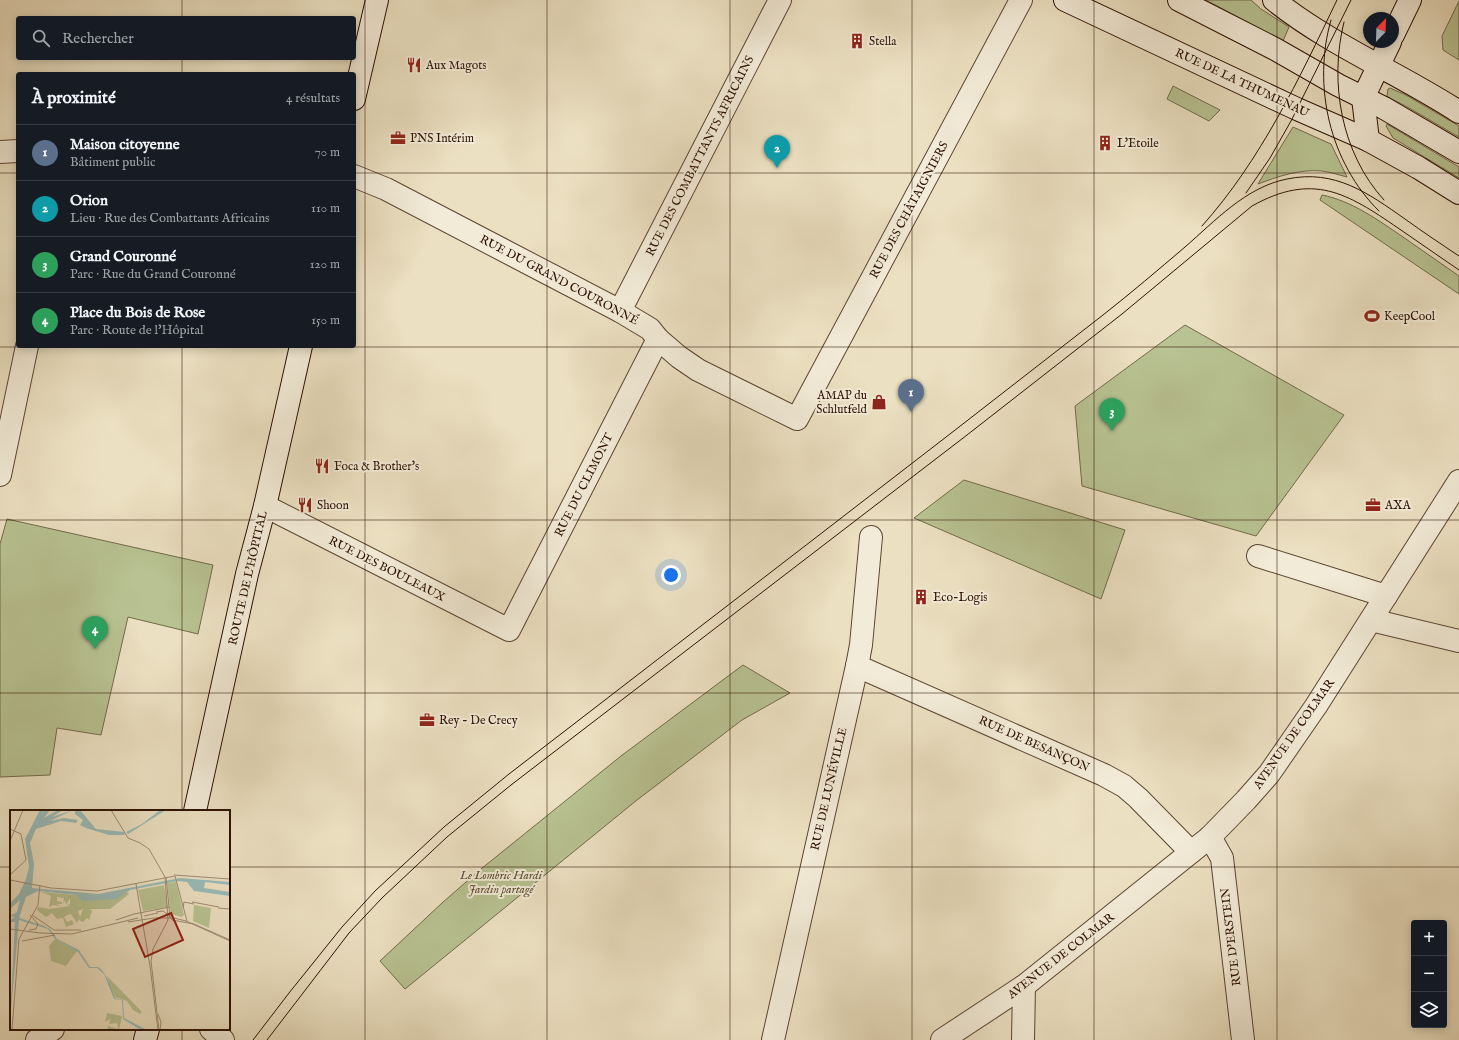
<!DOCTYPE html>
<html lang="fr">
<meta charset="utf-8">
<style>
:root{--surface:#171b24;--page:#20242c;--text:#f1f3f6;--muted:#9ea1a6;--line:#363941;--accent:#c59692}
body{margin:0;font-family:"IM FELL English",serif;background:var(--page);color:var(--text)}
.controls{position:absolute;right:12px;bottom:12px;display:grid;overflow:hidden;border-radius:4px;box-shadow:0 2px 10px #0003}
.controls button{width:36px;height:36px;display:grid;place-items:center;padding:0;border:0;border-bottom:1px solid var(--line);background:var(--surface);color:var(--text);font:20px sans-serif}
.compass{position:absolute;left:1363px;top:12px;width:36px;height:36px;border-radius:50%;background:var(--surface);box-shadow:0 2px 10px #0003;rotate:23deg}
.you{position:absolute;left:671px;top:575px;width:14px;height:14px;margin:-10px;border:3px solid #fff;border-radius:50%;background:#1a73e8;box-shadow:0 0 0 6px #1a73e833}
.badge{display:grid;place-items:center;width:26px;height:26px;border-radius:50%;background:var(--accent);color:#fff;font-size:13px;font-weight:700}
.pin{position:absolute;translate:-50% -33px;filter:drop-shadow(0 1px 2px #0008)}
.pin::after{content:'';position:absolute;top:21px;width:14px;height:12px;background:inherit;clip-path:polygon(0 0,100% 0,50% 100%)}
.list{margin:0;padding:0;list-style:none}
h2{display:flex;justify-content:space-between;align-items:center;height:52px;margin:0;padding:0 16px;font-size:17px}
h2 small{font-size:13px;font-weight:400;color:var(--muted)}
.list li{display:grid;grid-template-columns:26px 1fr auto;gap:12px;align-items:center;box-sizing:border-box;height:56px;padding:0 16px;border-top:1px solid var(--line)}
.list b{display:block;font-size:15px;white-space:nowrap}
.list p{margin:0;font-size:13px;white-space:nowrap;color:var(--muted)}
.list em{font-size:13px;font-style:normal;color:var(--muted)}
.icon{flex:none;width:22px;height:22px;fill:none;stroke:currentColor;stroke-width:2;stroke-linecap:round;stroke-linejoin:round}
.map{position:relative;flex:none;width:1459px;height:1040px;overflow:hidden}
.search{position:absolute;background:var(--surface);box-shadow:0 2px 10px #0003;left:16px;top:16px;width:340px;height:44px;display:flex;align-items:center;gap:10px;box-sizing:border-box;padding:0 14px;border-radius:4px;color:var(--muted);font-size:15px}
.panel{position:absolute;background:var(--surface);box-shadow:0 2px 10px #0003;left:16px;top:72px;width:340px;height:276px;border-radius:4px}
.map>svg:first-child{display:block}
.green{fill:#b8c292;stroke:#726a4a}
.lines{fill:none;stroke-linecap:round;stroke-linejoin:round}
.minor-casing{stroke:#5c4532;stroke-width:24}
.tertiary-casing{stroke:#5c4532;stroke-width:24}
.secondary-casing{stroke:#2d1102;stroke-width:24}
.minor{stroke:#f2ebd7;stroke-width:22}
.tertiary{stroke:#f2ebd7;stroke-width:22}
.secondary{stroke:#f2ebd7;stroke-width:22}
.tram{stroke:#2d1102;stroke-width:1}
.grid{fill:none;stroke:#2d1102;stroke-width:1;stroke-opacity:0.55}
.labels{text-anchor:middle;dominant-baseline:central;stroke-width:4;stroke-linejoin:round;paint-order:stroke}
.poi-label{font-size:12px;fill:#2d1102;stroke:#f2ebd7;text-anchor:start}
.street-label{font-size:12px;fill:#2d1102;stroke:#f2ebd7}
.park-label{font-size:12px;font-style:italic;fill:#5e4f34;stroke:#f2ebd7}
.inset-road{fill:none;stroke:#9f8d75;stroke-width:1}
.view{fill:#8f2418;fill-opacity:0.15;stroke:#8f2418;stroke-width:2}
.inset-edge{fill:none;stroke:#2d1102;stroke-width:2}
</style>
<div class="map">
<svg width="1459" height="1040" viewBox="0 0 1459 1040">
<rect width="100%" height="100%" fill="#ebe0c1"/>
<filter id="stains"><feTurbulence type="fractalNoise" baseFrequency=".005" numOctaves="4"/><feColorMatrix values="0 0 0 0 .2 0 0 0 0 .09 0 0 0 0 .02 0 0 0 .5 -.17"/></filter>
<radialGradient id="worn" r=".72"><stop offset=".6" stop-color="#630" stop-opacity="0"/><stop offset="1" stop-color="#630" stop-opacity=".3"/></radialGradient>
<!-- green -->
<g class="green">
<polygon points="1206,0 1251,0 1261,9 1289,27 1283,41"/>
<polygon points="1459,1 1459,60 1443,50 1442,36"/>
<polygon points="1173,86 1220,110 1209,121 1167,99"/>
<polygon points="1390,88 1406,95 1459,126 1459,137 1409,108 1388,97 1387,96 1388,89"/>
<polygon points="1387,124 1459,167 1459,178 1393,138 1386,126"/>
<path d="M1293,127l38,17 16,33c-8,-2 -17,-5 -25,-6 -22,-2 -43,5 -64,13z"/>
<path d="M1322,195c30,6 56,25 81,42 19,13 37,26 56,39v18l-139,-94z"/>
<polygon points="1185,325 1344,415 1256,536 1082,486 1075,406"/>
<polygon points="964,480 1125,530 1101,599 914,518"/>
<polygon points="7,519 213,565 198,634 128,617 101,735 57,728 50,775 0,777 0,544"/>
<polygon points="743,665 790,693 742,720 637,800 405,989 380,961 442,903 481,869 621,756"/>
</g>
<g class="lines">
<!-- minor casing -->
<g class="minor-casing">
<g id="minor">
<polyline points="0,152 18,151"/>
<polyline points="354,176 386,189 620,311 650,329 658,339 679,357 698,370 797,419 1021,0"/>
<polyline points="620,311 780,0"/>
<polyline points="0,475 27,346"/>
<polyline points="265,506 509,630 658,339"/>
<polyline points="1258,556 1386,596"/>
<polyline points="1371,620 1459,641"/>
<polyline points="857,666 1104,775 1124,786 1138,798 1191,852"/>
<polyline points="1210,837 1222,858 1243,1040"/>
<polyline points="37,1040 53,1029"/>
<polyline points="773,1040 857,666 861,645 871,537"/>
<polyline points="1023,1040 1024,986"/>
</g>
</g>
<!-- tertiary casing -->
<g class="tertiary-casing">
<g id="tertiary">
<polyline points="211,1029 223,1040"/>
<polyline points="942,1040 1024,986 1210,837 1246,800 1269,774 1316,706 1459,481"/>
</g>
</g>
<!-- secondary casing -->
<g class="secondary-casing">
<g id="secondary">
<polyline points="1065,0 1297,109 1368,140 1419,168 1459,193"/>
<polyline points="1179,0 1275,49 1338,85 1384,108 1459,152"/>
<path d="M1274,0c56,45 125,73 185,112"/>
<polyline points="1393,35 1410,0"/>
<polyline points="1363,98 1390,42"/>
<polyline points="1363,98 1368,140"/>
<polyline points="354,99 377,0"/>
<polyline points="195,811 247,574 265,506 301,346"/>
<polyline points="145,1040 148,1029"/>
</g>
</g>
<!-- minor -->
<use href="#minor" class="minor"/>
<!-- tertiary -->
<use href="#tertiary" class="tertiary"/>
<!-- secondary -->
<use href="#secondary" class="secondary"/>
<!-- tram -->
<g class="tram">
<path d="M1331,20c-19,66 -1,143 48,191"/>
<path d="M1344,22c-15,60 -3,131 40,178"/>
<polyline points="1246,193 1270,158 1291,121 1351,0"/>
<path d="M1202,226c59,-66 97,-147 135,-226"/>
<path d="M253,1040l36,-47 53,-66 33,-36 69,-64 65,-53c198,-153 397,-305 594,-459 28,-22 55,-45 82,-68 30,-26 61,-60 102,-68 48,-10 81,14 118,40 18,13 36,25 54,37"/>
<path d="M267,1040l82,-107 33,-35 65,-61 64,-52 456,-350 155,-121 130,-108c61,-34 95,-13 146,22 20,14 41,28 61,42"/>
</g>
</g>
<!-- grid -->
<path class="grid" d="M182,0v18M365,0v1040M547,0v1040M730,0v1040M912,0v1040M1094,0v1040M1277,0v1040M182,58v16M0,173h18M354,173h1105M182,346v465M0,347h1459M0,520h1459M0,693h1459M0,867h11M229,867h1230M182,1029v11"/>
<!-- icons -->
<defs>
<g id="building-bare" transform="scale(1.2)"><path d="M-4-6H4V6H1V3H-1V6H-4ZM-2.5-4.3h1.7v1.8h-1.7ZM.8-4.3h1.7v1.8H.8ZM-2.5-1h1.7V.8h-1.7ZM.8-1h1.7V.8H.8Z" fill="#8f2418" stroke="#f2ebd7" stroke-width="2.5" paint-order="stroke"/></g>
<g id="restaurant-bare" transform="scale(1.2)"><path d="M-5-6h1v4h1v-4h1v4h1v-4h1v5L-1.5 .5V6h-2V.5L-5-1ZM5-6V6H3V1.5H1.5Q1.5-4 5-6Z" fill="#8f2418" stroke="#f2ebd7" stroke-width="2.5" paint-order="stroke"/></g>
<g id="office-bare" transform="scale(1.2)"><path d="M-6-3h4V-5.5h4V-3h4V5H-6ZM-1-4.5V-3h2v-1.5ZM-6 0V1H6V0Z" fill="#8f2418" stroke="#f2ebd7" stroke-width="2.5" paint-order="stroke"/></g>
<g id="stadium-bare" transform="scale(1.2)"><path d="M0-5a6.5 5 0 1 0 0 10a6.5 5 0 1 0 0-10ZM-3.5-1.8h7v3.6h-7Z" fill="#8f2418" stroke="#f2ebd7" stroke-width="2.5" paint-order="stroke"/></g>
<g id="shop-bare" transform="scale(1.2)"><path d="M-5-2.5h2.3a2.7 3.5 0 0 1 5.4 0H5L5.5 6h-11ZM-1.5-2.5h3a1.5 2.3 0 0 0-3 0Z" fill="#8f2418" stroke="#f2ebd7" stroke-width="2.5" paint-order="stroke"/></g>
</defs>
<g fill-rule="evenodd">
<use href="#building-bare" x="857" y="41"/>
<use href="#restaurant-bare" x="414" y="65"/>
<use href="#office-bare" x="398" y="138"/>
<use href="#building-bare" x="1105" y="143"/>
<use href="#stadium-bare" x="1372" y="316"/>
<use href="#shop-bare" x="879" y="402"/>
<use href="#restaurant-bare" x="322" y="466"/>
<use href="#restaurant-bare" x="305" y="505"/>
<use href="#office-bare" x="1373" y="505"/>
<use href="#building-bare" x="921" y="597"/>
<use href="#office-bare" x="427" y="720"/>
</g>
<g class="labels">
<!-- poi labels -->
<g class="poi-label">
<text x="869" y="41">Stella</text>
<text x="426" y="65">Aux Magots</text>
<text x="410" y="138">PNS Intérim</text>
<text x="1117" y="143">L'Etoile</text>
<text x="1384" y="316">KeepCool</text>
<text x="867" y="395" text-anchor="end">AMAP du<tspan x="867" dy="14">Schlutfeld</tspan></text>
<text x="334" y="466">Foca &amp; Brother's</text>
<text x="317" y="505">Shoon</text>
<text x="1385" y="505">AXA</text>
<text x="933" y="597">Eco-Logis</text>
<text x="439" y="720">Rey - De Crecy</text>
</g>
<!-- street labels -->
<g class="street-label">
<text transform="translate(1242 83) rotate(25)">RUE DE LA THUMENAU</text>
<text transform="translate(700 156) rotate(-63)">RUE DES COMBATTANTS AFRICAINS</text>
<text transform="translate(909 210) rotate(-62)">RUE DES CHÂTAIGNIERS</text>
<text transform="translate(559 280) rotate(28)">RUE DU GRAND COURONNÉ</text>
<text transform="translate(584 485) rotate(-63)">RUE DU CLIMONT</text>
<text transform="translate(387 569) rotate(27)">RUE DES BOULEAUX</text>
<text transform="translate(248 578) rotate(-77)">ROUTE DE L'HÔPITAL</text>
<text transform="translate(1294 734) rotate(-55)">AVENUE DE COLMAR</text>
<text transform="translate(1034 744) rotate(24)">RUE DE BESANÇON</text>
<text transform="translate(829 789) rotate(-77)">RUE DE LUNÉVILLE</text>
<text transform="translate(1231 937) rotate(-97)">RUE D'ERSTEIN</text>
<text transform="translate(1061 956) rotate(-38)">AVENUE DE COLMAR</text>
</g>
<!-- park labels -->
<g class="park-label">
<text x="501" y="875">Le Lombric Hardi<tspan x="501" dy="14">Jardin partagé</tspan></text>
</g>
</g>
<!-- overview -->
<g transform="translate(10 810)">
<rect width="220" height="220" fill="#ebe0c1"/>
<path d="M166,72l8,33 -2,2 -11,-3 -4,-31zM154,75l4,22 -25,4 -5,-21zM31,82l76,7 4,-5 6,-2 2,2 -19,15h-20l2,2 -3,9 -2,-2 -4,4 -4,-2 4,-11 -5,2 2,6 -3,6 -6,-9 -4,1 -3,2 3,5 5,-2 2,4 -8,3 -3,-9 -6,1 -5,-6 -6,4 -9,-7 1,-3 11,2 21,-3 -3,-1 3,-1v-6l-4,7 -1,-5 -2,5 1,-7 -7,-1v4l5,1v2h-6l6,2 -9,-1 -4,2 2,-11zM184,95l17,3 -2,20 -16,-7zM45,129l22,12 -11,15 -15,-5 -2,-15zM97,166l35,36 -2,2 -7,-4 -6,-9 -12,-4zM97,203l15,3 -3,14h-12l1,-4 9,3 1,-2 -1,-4 -8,1 1,-5 -5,3z" fill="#b8c292"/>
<path d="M30,0h10l-6,8 14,-8h5l-11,7 21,-7 -23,11 14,-3 14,2 -2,3 -15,-2 -25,8 -6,14 4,21 -2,24 66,6 82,-16 50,4v3l-25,-3 -1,6 26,4v4l-36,-5 -7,-9 -9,-1 -48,9 -13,9 -34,2 -7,-6 -38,-4 -12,6 -7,21 23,7 8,4 7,10 22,11 11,17h8l4,3 8,13 5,15 8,2 1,18 23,12h-6l-18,-11 -1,-19 -8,-1 -10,-25 -7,-6h-8l-11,-16 -23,-13 -7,-10 -29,-9 -9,101 5,-99h-5v-2l5,-3 -5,-1 7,-4 3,-12 -10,9v-6l9,-9 7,-15 3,-12 -4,-28zM65,0h5l16,19 28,3 1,3h-16l-23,-7 -6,-3 3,-5 -8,-6zM150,0h6l-38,24 -2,-2 16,-8z" fill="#99bcb9"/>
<path class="inset-road" d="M101,0l17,28 12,5 9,6 16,28 3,43 -15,29 -2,12 8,69M0,19l11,5 5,26 -16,15M0,31l13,-31M164,65l56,4M165,66l12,45M156,67l4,40M0,70l41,8 46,3 78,-15M126,74l14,82 8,64M182,92l27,5M173,98l1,-6 10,2M208,98l12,1M146,102l7,-1 7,5M124,104l36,-7M158,104l4,6 22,4 36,16M22,105l22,15h27M134,106l14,-3M106,110l18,-6M118,112l26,-4h20l12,3 44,20M0,119l30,4 32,1 66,-16M19,120l7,-1 2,-5 -8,-9M12,131l33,-6M148,204l3,8 -1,8M2,220l7,-91 19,-34 2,-20"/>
<path class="view" d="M161,103l12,27 -38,17 -12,-28z"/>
<rect width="220" height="220" class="inset-edge"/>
</g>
<rect width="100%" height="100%" filter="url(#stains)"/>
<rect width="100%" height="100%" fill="url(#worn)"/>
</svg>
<div class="controls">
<button>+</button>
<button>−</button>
<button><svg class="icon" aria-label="layers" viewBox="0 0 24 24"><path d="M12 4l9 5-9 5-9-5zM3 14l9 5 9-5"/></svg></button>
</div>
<svg class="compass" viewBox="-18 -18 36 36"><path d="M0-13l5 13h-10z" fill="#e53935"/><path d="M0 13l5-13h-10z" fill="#9ea1a6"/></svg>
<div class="you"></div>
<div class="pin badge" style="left:911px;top:412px;background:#5c6f8a">1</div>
<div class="pin badge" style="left:777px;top:168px;background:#0f9aa8">2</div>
<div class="pin badge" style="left:1112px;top:431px;background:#2e9e5b">3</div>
<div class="pin badge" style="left:95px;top:649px;background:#2e9e5b">4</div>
<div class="search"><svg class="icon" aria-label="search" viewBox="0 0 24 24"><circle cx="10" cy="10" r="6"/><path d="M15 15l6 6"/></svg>Rechercher</div>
<section class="panel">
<h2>À proximité<small>4 résultats</small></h2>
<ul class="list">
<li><span class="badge" style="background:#5c6f8a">1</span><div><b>Maison citoyenne</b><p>Bâtiment public</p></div><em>70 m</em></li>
<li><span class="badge" style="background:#0f9aa8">2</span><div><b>Orion</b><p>Lieu · Rue des Combattants Africains</p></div><em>110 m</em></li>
<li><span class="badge" style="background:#2e9e5b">3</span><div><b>Grand Couronné</b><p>Parc · Rue du Grand Couronné</p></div><em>120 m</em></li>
<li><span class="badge" style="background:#2e9e5b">4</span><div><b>Place du Bois de Rose</b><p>Parc · Route de l'Hôpital</p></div><em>150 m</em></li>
</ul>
</section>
</div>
